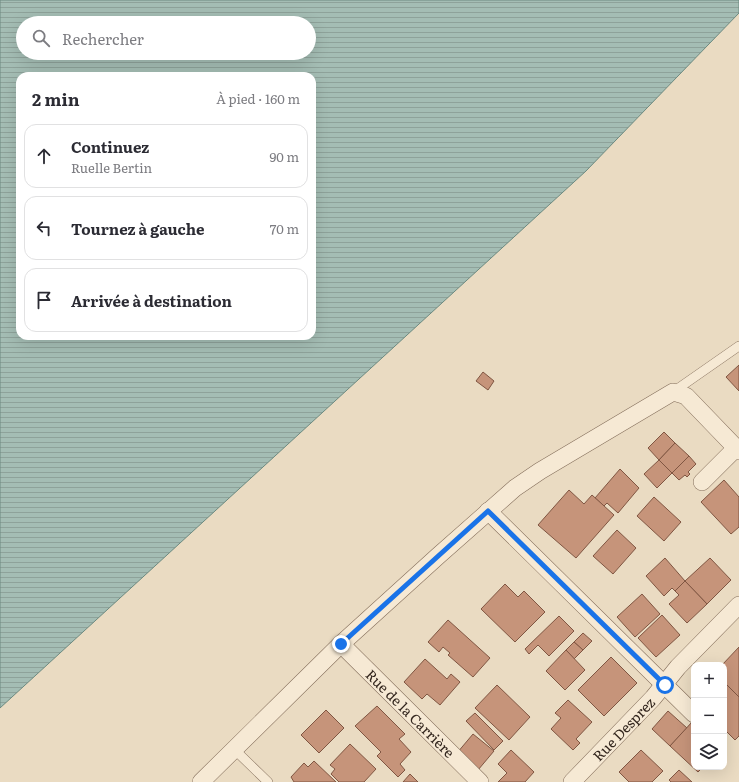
<!DOCTYPE html>
<html lang="fr">
<meta charset="utf-8">
<style>
:root{--surface:#fff;--page:#f7f7f7;--text:#2b2b33;--muted:#7c7c81;--line:#e1e1e2}
body{margin:0;font-family:Literata,serif;background:var(--page);color:var(--text)}
.controls{position:absolute;right:12px;bottom:12px;display:grid;overflow:hidden;border-radius:8px;box-shadow:0 4px 16px #0002}
.controls button{width:36px;height:36px;display:grid;place-items:center;padding:0;border:0;border-bottom:1px solid var(--line);background:var(--surface);color:var(--text);font:20px sans-serif}
.stop{position:absolute;width:12px;height:12px;margin:-9px;border:3px solid #1a73e8;border-radius:50%;background:#fff}
.stop.end{background:#1a73e8;border-color:#fff;box-shadow:0 1px 4px #0008}
.list{margin:0;padding:0;list-style:none}
h2{display:flex;justify-content:space-between;align-items:center;height:52px;margin:0;padding:0 16px;font-size:17px}
h2 small{font-size:13px;font-weight:400;color:var(--muted)}
.list li{display:grid;grid-template-columns:26px 1fr auto;gap:12px;align-items:center;box-sizing:border-box;height:64px;margin:0 8px 8px;padding:0 8px;border:1px solid var(--line);border-radius:12px}
.list b{display:block;font-size:15px;white-space:nowrap}
.list p{margin:0;font-size:13px;white-space:nowrap;color:var(--muted)}
.list em{font-size:13px;font-style:normal;color:var(--muted)}
.icon{flex:none;width:22px;height:22px;fill:none;stroke:currentColor;stroke-width:2;stroke-linecap:round;stroke-linejoin:round}
.map{position:relative;flex:none;width:739px;height:782px;overflow:hidden}
.search{position:absolute;background:var(--surface);box-shadow:0 4px 16px #0002;left:16px;top:16px;width:300px;height:44px;display:flex;align-items:center;gap:10px;box-sizing:border-box;padding:0 14px;border-radius:22px;color:var(--muted);font-size:15px}
.panel{position:absolute;background:var(--surface);box-shadow:0 4px 16px #0002;left:16px;top:72px;width:300px;height:268px;border-radius:12px}
.map>svg:first-child{display:block}
.water{fill:url(#water-rules);stroke:#6c8a80;fill-rule:evenodd}
.building{fill:#c6947a;stroke:#805642}
.lines{fill:none;stroke-linecap:round;stroke-linejoin:round}
.service-casing{stroke:#836d5a;stroke-width:10}
.minor-casing{stroke:#836d5a;stroke-width:18}
.service{stroke:#f6e9d4;stroke-width:9}
.minor{stroke:#f6e9d4;stroke-width:17}
.route{stroke:#1a73e8;stroke-width:5}
.labels{text-anchor:middle;dominant-baseline:central;stroke-width:3;stroke-linejoin:round;paint-order:stroke}
.street-label{font-size:14px;fill:#33261e;stroke:#f2e6d1}
</style>
<div class="map">
<svg width="739" height="782" viewBox="0 0 739 782">
<defs>
<pattern id="water-rules" width="6" height="5" patternUnits="userSpaceOnUse"><rect width="6" height="5" fill="#a4bdb4"/><path d="M0 2.5h6" fill="none" stroke="#8ea29a"/></pattern>
</defs>
<rect width="100%" height="100%" fill="#eadbc2"/>
<!-- water -->
<path class="water" d="M0,0h739v13l-153,158 -586,537zM23,23h286v30h-286zM20,76h292v260h-292z"/>
<!-- building -->
<g class="building">
<polygon points="739,365 739,391 726,377"/>
<polygon points="483,372 494,381 488,390 476,381"/>
<polygon points="664,432 675,443 659,460 648,448"/>
<polygon points="675,443 689,456 672,473 659,460"/>
<polygon points="689,456 696,464 688,472 690,474 687,477 685,475 679,480 672,473"/>
<polygon points="659,460 672,473 657,488 644,474"/>
<polygon points="620,469 639,488 618,513 607,503 604,506 595,498"/>
<polygon points="724,480 739,497 739,527 731,534 701,502"/>
<polygon points="569,490 584,504 592,495 614,515 576,558 538,525"/>
<polygon points="654,497 681,522 664,541 637,516"/>
<polygon points="617,530 636,548 613,574 593,556"/>
<polygon points="665,558 685,581 675,591 672,588 664,596 646,576"/>
<polygon points="710,558 731,580 707,604 685,581"/>
<polygon points="685,581 707,604 687,623 669,604 679,595 675,591"/>
<polygon points="505,584 518,597 524,591 545,612 515,642 481,609"/>
<polygon points="642,594 660,614 635,637 617,617"/>
<polygon points="662,615 680,635 656,657 638,638"/>
<polygon points="559,616 574,631 549,656 538,645 529,654 525,649"/>
<polygon points="448,620 490,658 473,677 448,655 450,653 443,647 439,652 428,642"/>
<polygon points="583,633 592,641 583,650 574,642"/>
<polygon points="574,642 583,650 574,659 566,650"/>
<polygon points="739,647 739,697 724,682 724,665 722,665"/>
<polygon points="566,650 585,670 565,690 546,671"/>
<polygon points="611,657 637,683 604,716 578,690"/>
<polygon points="425,659 447,679 451,674 460,682 440,705 427,694 422,699 404,682"/>
<polygon points="724,682 739,697 739,736 735,740 724,729"/>
<polygon points="497,685 530,717 509,740 475,708"/>
<polygon points="568,700 592,722 576,739 580,743 573,750 551,729 561,718 555,713"/>
<polygon points="377,706 405,734 399,739 411,752 400,764 405,770 398,777 377,756 381,752 355,726"/>
<polygon points="326,710 344,728 319,753 301,735"/>
<polygon points="668,711 687,728 670,746 652,729"/>
<polygon points="475,713 503,741 494,750 466,721"/>
<polygon points="692,722 694,724 694,767 703,767 698,772 670,746"/>
<polygon points="473,734 494,751 478,770 457,753"/>
<polygon points="350,744 376,769 364,782 339,782 331,774 335,769 330,765"/>
<polygon points="511,750 534,772 525,782 498,782 507,773 498,764"/>
<polygon points="641,750 663,771 652,782 629,782 619,772"/>
<polygon points="314,761 336,782 294,782 291,777 304,763 308,767"/>
<polygon points="679,770 692,782 671,782 669,780"/>
<polygon points="410,774 418,782 403,782"/>
</g>
<g class="lines">
<!-- service casing -->
<g class="service-casing">
<g id="service">
<polyline points="673,392 739,346"/>
<polyline points="235,750 268,782"/>
</g>
</g>
<!-- minor casing -->
<g class="minor-casing">
<g id="minor">
<polyline points="702,482 736,448"/>
<polyline points="488,511 694,714"/>
<path id="s1" d="M341,644l139,138"/>
<polyline points="201,782 341,644 438,556 515,488 540,471 673,392 686,396 739,451"/>
<path id="s2" d="M572,782l81,-84 25,-31 61,-62"/>
</g>
</g>
<!-- service -->
<use href="#service" class="service"/>
<!-- minor -->
<use href="#minor" class="minor"/>
</g>
<g class="lines">
<!-- route -->
<polyline class="route" points="341,644 488,511 665,685"/>
</g>
<g class="labels">
<!-- street labels -->
<g class="street-label">
<text stroke="none"><textPath href="#s1" startOffset="98">Rue de la Carrière</textPath></text>
<text stroke="none"><textPath href="#s2" startOffset="74">Rue Desprez</textPath></text>
</g>
</g>
</svg>
<div class="controls">
<button>+</button>
<button>−</button>
<button><svg class="icon" aria-label="layers" viewBox="0 0 24 24"><path d="M12 4l9 5-9 5-9-5zM3 14l9 5 9-5"/></svg></button>
</div>
<div class="stop" style="left:665px;top:685px"></div>
<div class="stop end" style="left:341px;top:644px"></div>
<div class="search"><svg class="icon" aria-label="search" viewBox="0 0 24 24"><circle cx="10" cy="10" r="6"/><path d="M15 15l6 6"/></svg>Rechercher</div>
<section class="panel">
<h2>2 min<small>À pied · 160 m</small></h2>
<ul class="list">
<li><svg class="icon" aria-label="ahead" viewBox="0 0 24 24"><path d="M12 20V5M6 11l6-6 6 6"/></svg><div><b>Continuez</b><p>Ruelle Bertin</p></div><em>90 m</em></li>
<li><svg class="icon" aria-label="left" viewBox="0 0 24 24"><path d="M17 20v-9H6M10 6l-5 5 5 5"/></svg><div><b>Tournez à gauche</b></div><em>70 m</em></li>
<li><svg class="icon" aria-label="arrive" viewBox="0 0 24 24"><path d="M6 21V4h12l-3 4 3 4H6"/></svg><div><b>Arrivée à destination</b></div></li>
</ul>
</section>
</div>
